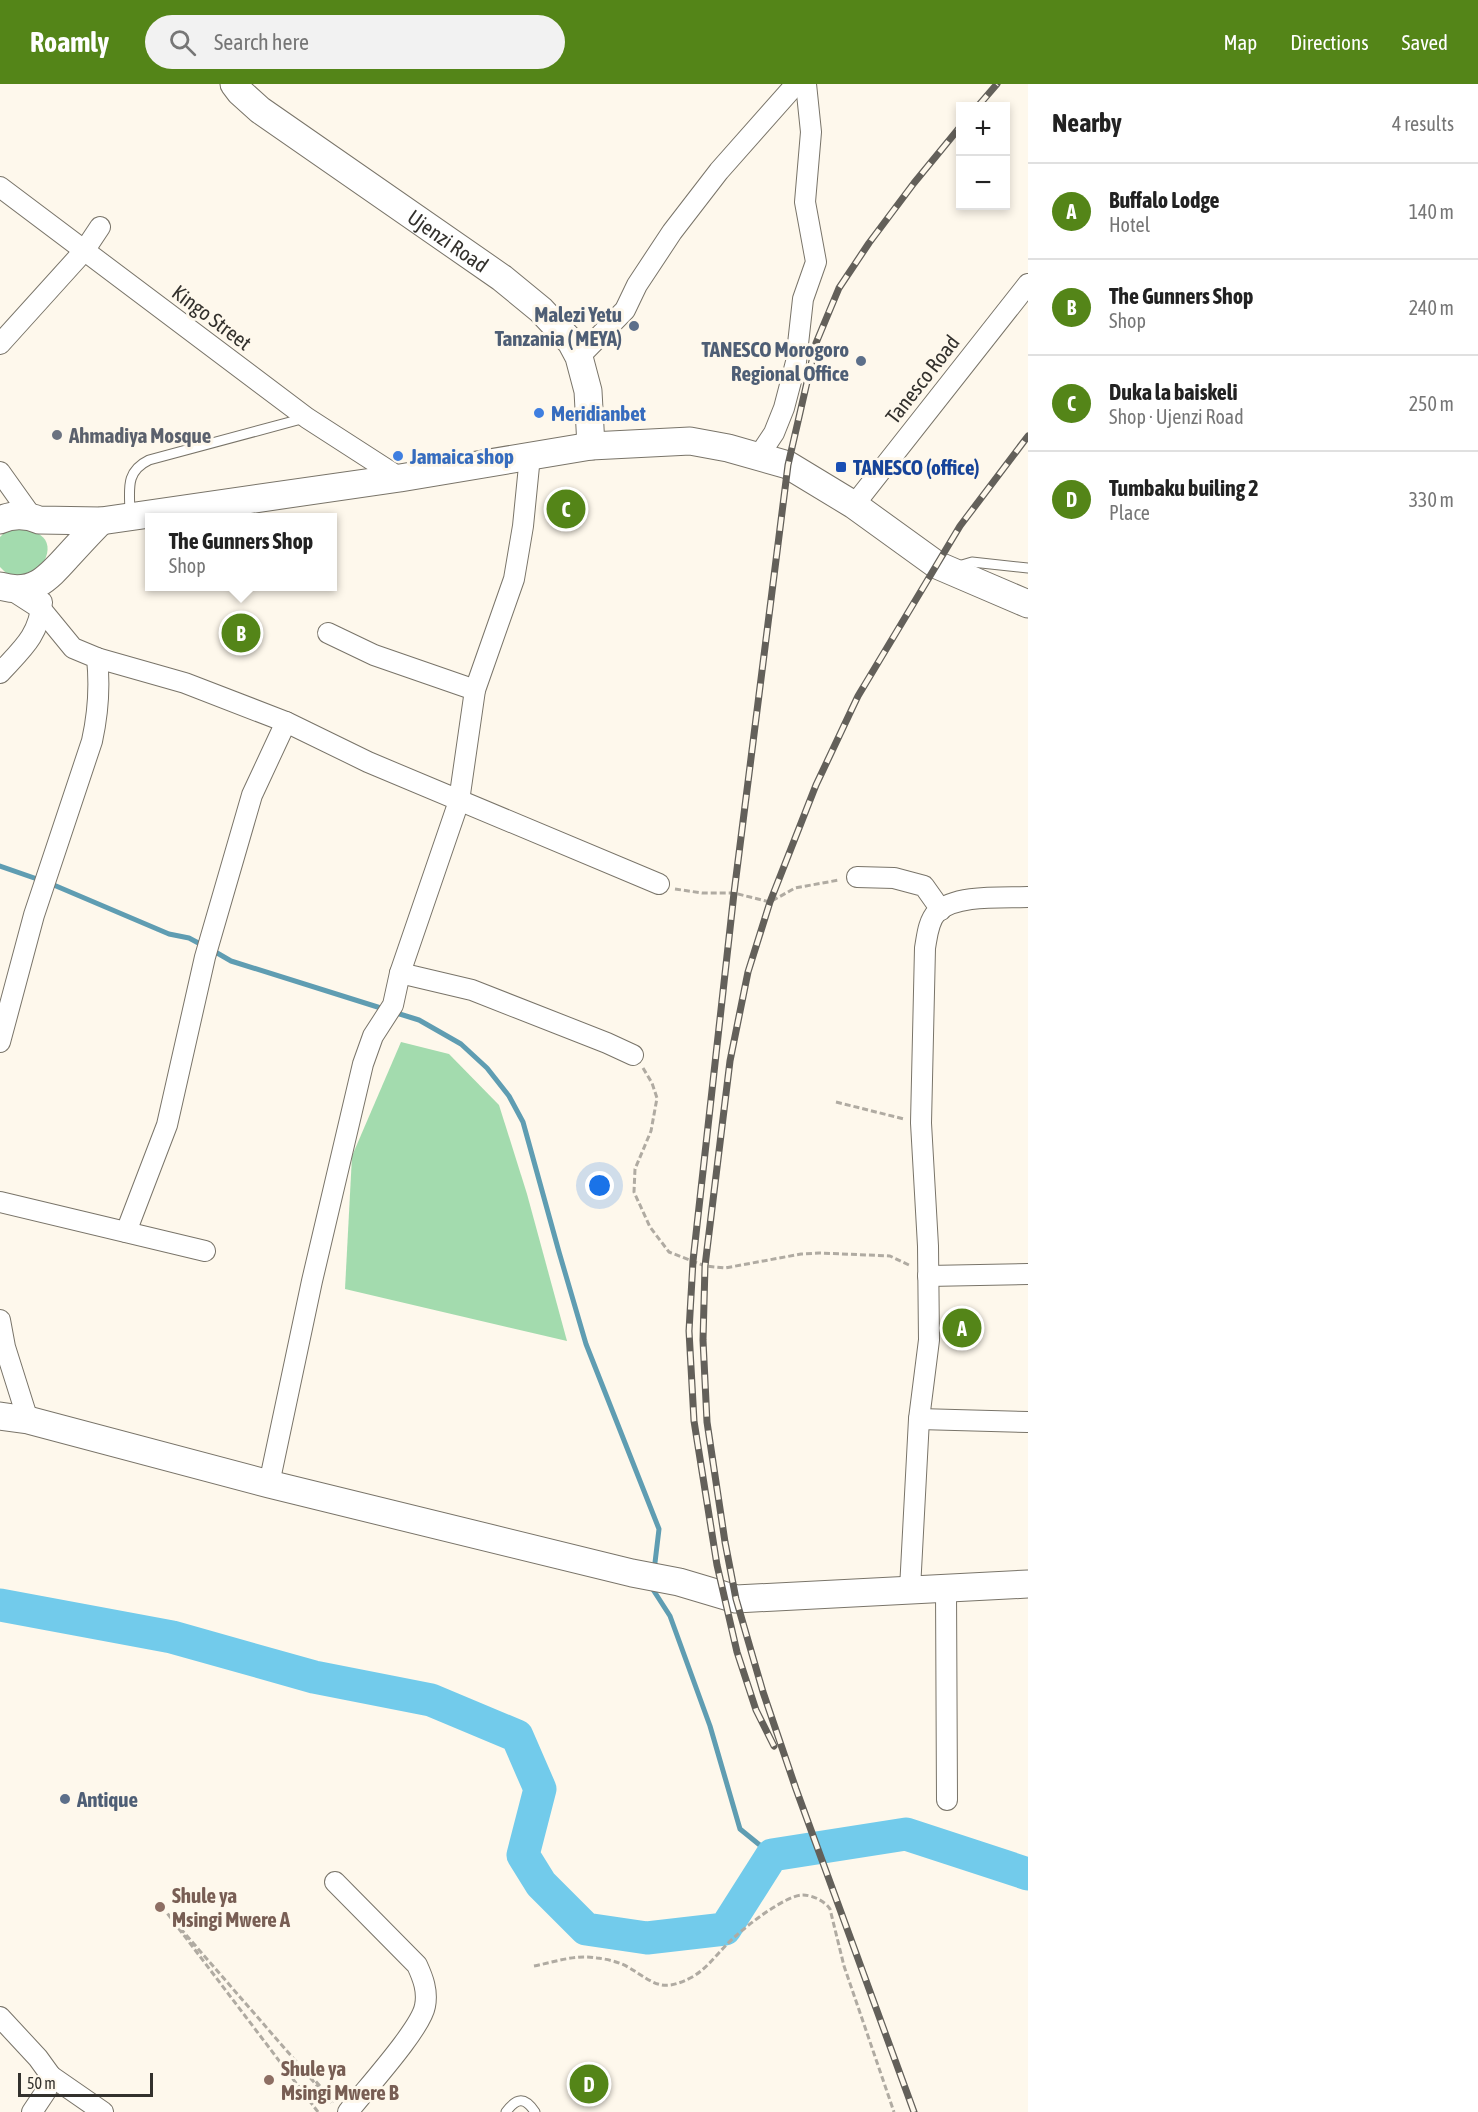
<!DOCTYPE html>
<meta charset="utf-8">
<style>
:root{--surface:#fff;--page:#f2f2f2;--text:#222;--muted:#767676;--line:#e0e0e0;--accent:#548518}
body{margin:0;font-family:"Asap Condensed",sans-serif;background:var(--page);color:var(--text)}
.controls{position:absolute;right:18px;top:18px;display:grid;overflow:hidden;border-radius:0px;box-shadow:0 3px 9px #0003}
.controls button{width:54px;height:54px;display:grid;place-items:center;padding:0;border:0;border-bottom:2px solid var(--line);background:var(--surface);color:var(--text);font:30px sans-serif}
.scale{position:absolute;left:18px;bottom:15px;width:135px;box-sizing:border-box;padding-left:6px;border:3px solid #33312d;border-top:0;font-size:16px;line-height:21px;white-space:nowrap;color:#33312d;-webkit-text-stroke:4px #fef8ec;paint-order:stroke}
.you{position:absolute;left:600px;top:1102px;width:21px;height:21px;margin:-15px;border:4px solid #fff;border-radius:50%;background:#1a73e8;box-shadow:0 0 0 9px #1a73e833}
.badge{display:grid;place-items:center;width:39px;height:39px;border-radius:50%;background:var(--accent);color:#fff;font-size:20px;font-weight:700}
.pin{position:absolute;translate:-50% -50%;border:3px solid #fff;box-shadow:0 2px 6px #0006}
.popup{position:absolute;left:145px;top:429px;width:192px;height:78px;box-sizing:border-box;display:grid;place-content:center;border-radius:0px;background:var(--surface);filter:drop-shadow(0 2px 4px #0005);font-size:20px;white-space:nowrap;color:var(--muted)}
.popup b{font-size:22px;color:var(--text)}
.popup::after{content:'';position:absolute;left:50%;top:100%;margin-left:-12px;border:12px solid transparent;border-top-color:var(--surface)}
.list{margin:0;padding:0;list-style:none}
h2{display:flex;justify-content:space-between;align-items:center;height:78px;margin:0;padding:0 24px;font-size:26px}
h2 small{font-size:20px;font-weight:400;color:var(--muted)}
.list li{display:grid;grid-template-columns:39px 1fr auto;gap:18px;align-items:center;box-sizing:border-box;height:96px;padding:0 24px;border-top:2px solid var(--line)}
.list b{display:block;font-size:22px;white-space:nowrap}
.list p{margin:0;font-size:20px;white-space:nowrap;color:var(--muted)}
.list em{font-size:20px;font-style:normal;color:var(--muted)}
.icon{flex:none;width:33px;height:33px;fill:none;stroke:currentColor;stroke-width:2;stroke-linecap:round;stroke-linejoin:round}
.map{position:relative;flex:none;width:1028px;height:2028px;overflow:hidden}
header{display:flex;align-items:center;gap:36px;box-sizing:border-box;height:84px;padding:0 30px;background:var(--accent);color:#fff}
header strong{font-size:28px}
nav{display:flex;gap:33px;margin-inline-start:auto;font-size:21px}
.search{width:420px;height:54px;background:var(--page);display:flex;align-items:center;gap:15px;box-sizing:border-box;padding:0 21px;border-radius:33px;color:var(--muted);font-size:22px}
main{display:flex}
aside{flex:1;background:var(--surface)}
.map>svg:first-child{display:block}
.green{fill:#a3dbae}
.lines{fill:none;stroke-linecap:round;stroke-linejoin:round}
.stream{stroke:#5f9db2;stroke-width:5}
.river{stroke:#72cbeb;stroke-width:33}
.lane-casing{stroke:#797469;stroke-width:11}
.street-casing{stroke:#797469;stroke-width:22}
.secondary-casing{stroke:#797469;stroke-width:29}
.path{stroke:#b0aba2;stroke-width:3;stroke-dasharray:6 3;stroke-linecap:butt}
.lane{stroke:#fff;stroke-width:9}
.street{stroke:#fff;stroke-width:20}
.secondary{stroke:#fff;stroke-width:27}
.rail-casing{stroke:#63605a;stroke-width:7}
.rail{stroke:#fef8ec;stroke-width:4.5;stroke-dasharray:14;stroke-linecap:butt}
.service-dot{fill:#5c6f8a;stroke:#fef8ec;stroke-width:2}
.shop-dot{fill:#3f7fe0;stroke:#fef8ec;stroke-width:2}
.worship-dot{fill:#6b7280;stroke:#fef8ec;stroke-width:2}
.transit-dot{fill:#1a4fb4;stroke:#fef8ec;stroke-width:2}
.education-dot{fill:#8d6e63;stroke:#fef8ec;stroke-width:2}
.labels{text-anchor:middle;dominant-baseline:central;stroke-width:6;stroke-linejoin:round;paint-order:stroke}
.street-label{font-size:21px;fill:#33312d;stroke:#fef8ec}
.service-label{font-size:21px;font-weight:bold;fill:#4e5e75;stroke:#fef8ec;text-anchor:end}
.shop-label{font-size:21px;font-weight:bold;fill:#366cbe;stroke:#fef8ec;text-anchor:start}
.worship-label{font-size:21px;font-weight:bold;fill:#5b616d;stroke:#fef8ec;text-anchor:start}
.transit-label{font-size:21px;font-weight:bold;fill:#164399;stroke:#fef8ec;text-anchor:start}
.education-label{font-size:21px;font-weight:bold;fill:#785e54;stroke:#fef8ec;text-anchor:start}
</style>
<header>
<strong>Roamly</strong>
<div class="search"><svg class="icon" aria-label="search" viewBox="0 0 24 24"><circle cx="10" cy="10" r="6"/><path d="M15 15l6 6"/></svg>Search here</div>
<nav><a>Map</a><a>Directions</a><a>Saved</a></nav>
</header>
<main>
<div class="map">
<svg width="1028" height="2028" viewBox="0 0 1028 2028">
<rect width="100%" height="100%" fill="#fef8ec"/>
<!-- green -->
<g class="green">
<path d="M15,443c36,4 42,22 19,49l-26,-1 -8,-8v-30l7,-7z"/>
<polygon points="401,958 449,970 499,1021 527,1110 567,1257 345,1205 352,1072"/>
</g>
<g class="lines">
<!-- stream -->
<g class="stream">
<polyline points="0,782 40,796"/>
<polyline points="49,799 169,850 189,854 204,862"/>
<polyline points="212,866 231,877 384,925"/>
<polyline points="393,928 419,936 461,960 487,984 509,1012 523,1038 559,1168 586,1260 659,1445 654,1487"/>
<polyline points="652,1502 652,1504 670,1532 710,1642 740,1745 772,1771"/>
</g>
<!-- river -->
<polyline class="river" points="0,1521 172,1553 314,1593 431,1616 517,1652 540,1705 523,1771 541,1800 586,1845 647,1854 725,1845 772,1771 906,1750 1028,1790"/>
<!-- lane casing -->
<g class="lane-casing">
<g id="lane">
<path d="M130,431c0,-24 -6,-43 19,-55l156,-42"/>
<polyline points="955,483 972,478 1028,484"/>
<path d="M506,2028c11,-15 19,-15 29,0"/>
</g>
</g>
<!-- street casing -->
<g class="street-casing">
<g id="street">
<polyline points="0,103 307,334 400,394"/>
<polyline points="0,260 84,167 100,143"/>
<polyline points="579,273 625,226 637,201 672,148 719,87 796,0"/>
<polyline points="758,373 774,349 784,324 796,278 803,215 816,178 805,118 811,48 806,0"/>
<polyline points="0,388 32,433"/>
<polyline points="854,421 1028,200"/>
<polyline points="328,549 374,571 475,606"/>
<polyline points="97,574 185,599 286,638 368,678 659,800"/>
<path d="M0,589c22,-24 39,-37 42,-71"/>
<polyline points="857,793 894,794 924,802 941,826"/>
<polyline points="400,889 472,906 607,959 633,971"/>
<path d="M0,958l34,-127 58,-174c6,-27 8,-55 5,-83l-24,-10 -32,-39 -31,-20"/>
<polyline points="0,1118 205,1167"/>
<polyline points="126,1148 167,1041 205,873 252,711 286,638"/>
<polyline points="928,1192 1028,1190"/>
<polyline points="0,1236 5,1263 28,1336"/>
<polyline points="919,1335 1028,1338"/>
<polyline points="269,1400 312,1197 363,980 373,952 393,921 400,889 459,717 475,606 514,495 523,442 530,372"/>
<path d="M910,1505l9,-170 10,-79 -1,-94 -7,-123 4,-175c2,-11 3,-27 12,-36 19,-18 66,-14 91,-15"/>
<polyline points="946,1505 947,1716"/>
<path d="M335,1798l82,83c6,13 11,26 8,41 -4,23 -60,84 -77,106"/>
<polyline points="0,1933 38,1974 51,1992 46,2007 32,2028"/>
<polyline points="51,1992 103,2028"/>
</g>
</g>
<!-- secondary casing -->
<g class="secondary-casing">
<g id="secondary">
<path id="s1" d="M234,0l6,8 20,18 242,168 39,32 30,32 8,15 9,34 3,55"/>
<path d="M0,436c12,-6 28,-5 39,0l62,1 299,-43 191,-32 99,-5 38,7 60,17 66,40 83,60 91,39"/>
<path d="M0,502c33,10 48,-8 68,-30 11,-12 22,-24 33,-35"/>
<polyline points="0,1332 28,1336 269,1400 632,1489 679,1498 736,1515 1028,1500"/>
</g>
</g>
<!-- path -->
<g class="path">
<polyline points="675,805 702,809 734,809 770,818 795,804 839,796"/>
<polyline points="643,984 652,999 657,1014 651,1047 635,1085 634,1108 650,1143 669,1168 705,1182 725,1184 801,1170 819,1169 890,1172 911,1182"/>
<polyline points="836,1018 904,1035"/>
<path d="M534,1882c21,-4 42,-12 63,-8 10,1 22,4 31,9 27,16 33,27 66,9 16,-10 28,-29 43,-41 12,-11 49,-40 66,-40 9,0 22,6 27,14l14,57 50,146"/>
<polyline points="304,1984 334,2018"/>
<polyline points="318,2028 167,1829 333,2020"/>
</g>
<!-- lane -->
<use href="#lane" class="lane"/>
<!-- street -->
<use href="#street" class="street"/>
<!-- secondary -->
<use href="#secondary" class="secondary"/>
<!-- rail casing -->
<g class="rail-casing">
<g id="rail">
<polyline points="978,22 997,0"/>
<polyline points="774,1662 756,1626 737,1568 717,1481 694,1337 689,1247 693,1177 734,809 788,381 816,259 839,204 869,159 914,99 960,43"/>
<polyline points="914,2028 796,1705 763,1608 736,1515 725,1458 707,1338 703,1256 705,1182 730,977 748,888 770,818 816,701 858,612 960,442 1028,352"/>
</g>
</g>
<!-- rail -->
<use href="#rail" class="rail"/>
</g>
<!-- markers -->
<g class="service-dot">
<circle cx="634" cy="242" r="6"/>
<circle cx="861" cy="277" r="6"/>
<circle cx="65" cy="1715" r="6"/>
</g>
<g class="shop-dot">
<circle cx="539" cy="329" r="6"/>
<circle cx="398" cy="372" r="6"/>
</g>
<circle class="worship-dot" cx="57" cy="351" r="6"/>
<rect class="transit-dot" x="835" y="377" width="12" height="12" rx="3"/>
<g class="education-dot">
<circle cx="160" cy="1823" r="6"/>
<circle cx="269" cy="1996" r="6"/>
</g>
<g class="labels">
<!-- street labels -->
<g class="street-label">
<text stroke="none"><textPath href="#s1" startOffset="266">Ujenzi Road</textPath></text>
<text transform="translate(212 233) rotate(37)">Kingo Street</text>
<text transform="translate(922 295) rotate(-52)">Tanesco Road</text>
</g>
<!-- service labels -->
<g class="service-label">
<text x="622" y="230">Malezi Yetu<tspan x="622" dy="24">Tanzania ( MEYA)</tspan></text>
<text x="849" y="265">TANESCO Morogoro<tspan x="849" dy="24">Regional Office</tspan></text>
<text x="77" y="1715" text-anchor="start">Antique</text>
</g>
<!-- shop labels -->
<g class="shop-label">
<text x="551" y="329">Meridianbet</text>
<text x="410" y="372">Jamaica shop</text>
</g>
<!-- worship labels -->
<g class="worship-label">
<text x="69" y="351">Ahmadiya Mosque</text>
</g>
<!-- transit labels -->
<g class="transit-label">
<text x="853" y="383">TANESCO (office)</text>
</g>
<!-- education labels -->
<g class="education-label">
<text x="172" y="1811">Shule ya<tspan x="172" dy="24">Msingi Mwere A</tspan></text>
<text x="281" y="1984">Shule ya<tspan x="281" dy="24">Msingi Mwere B</tspan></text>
</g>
</g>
</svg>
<div class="controls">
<button>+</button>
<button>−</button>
</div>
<div class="scale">50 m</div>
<div class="you"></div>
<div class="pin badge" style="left:962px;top:1244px">A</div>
<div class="pin badge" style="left:241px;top:549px">B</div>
<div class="popup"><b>The Gunners Shop</b>Shop</div>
<div class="pin badge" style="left:566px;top:425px">C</div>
<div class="pin badge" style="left:589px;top:2000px">D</div>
</div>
<aside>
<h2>Nearby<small>4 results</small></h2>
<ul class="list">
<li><span class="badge">A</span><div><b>Buffalo Lodge</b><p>Hotel</p></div><em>140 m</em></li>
<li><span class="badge">B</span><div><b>The Gunners Shop</b><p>Shop</p></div><em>240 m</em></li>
<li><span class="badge">C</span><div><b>Duka la baiskeli</b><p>Shop · Ujenzi Road</p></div><em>250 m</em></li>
<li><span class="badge">D</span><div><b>Tumbaku builing 2</b><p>Place</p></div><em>330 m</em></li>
</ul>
</aside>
</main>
